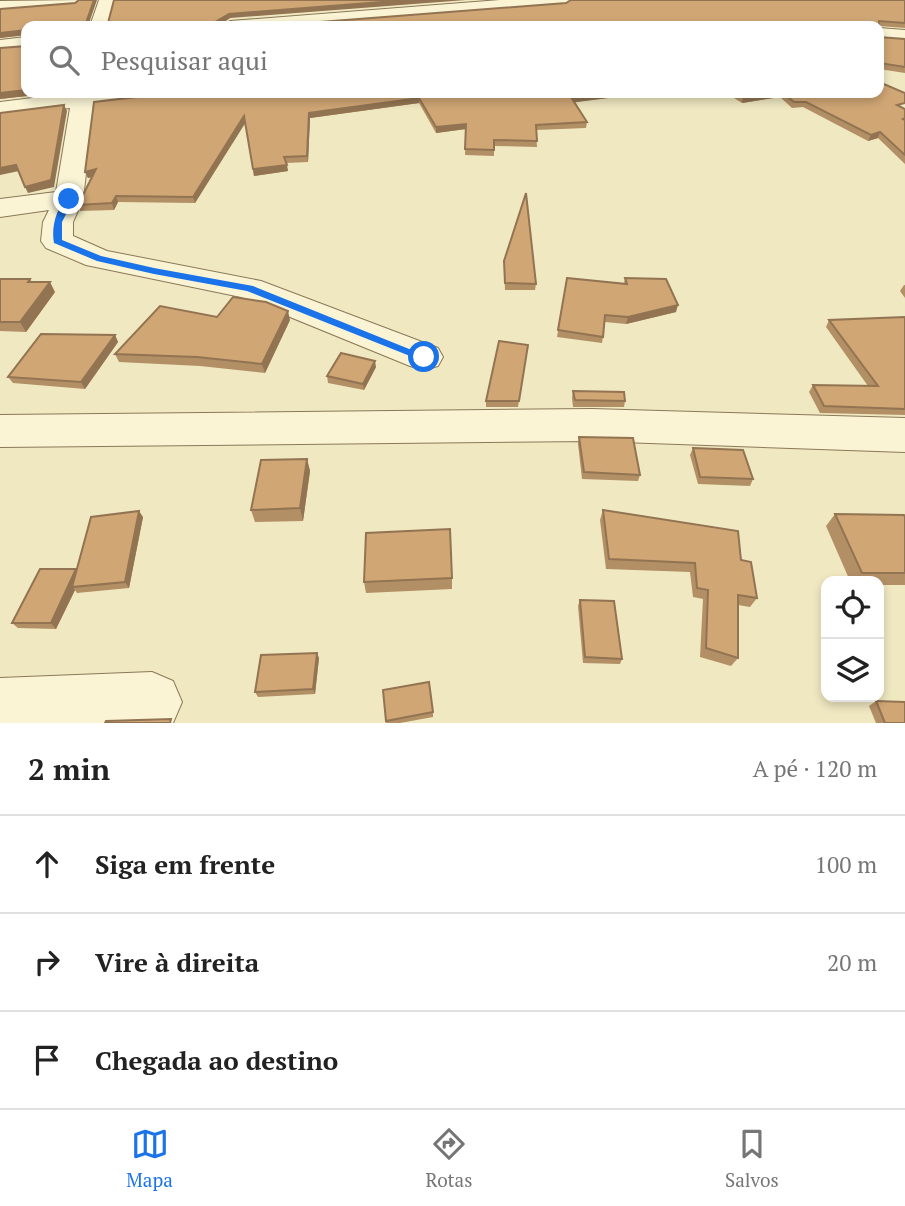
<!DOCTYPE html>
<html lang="pt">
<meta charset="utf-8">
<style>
:root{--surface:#fff;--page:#f6f6f6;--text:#222;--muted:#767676;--line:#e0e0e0;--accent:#1a73e8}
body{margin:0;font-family:"PT Serif",serif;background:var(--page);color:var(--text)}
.controls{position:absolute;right:21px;bottom:21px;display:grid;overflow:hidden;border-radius:14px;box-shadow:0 4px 10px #0003}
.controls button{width:63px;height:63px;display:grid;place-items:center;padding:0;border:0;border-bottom:2px solid var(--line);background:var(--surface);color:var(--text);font:35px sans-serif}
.stop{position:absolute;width:21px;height:21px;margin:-16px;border:5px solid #1a73e8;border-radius:50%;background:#fff}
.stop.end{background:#1a73e8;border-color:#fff;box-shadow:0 2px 7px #0008}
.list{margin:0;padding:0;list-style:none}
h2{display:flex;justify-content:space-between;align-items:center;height:91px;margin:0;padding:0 28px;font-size:30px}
h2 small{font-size:23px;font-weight:400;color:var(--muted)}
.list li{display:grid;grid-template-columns:46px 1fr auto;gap:21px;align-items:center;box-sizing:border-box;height:98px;padding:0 28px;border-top:2px solid var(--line)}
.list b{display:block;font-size:26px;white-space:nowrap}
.list em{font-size:23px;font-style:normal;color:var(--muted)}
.icon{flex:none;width:38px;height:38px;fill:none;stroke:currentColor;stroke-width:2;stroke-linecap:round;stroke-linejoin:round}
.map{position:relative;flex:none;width:905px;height:723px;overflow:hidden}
.search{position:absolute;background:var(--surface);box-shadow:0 4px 10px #0003;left:21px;right:21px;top:21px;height:77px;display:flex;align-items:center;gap:18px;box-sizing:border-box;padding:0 24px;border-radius:14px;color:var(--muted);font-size:26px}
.sheet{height:385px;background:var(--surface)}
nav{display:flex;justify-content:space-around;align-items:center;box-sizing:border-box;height:98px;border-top:2px solid var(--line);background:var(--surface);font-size:19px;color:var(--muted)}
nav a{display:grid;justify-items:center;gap:4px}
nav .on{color:var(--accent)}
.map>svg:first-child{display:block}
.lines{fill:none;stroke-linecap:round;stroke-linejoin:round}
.minor-casing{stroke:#8a7958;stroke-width:2}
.minor{fill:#faf4d5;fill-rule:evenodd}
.wall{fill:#b38f65}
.shaded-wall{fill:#927452}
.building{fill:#d0a675;stroke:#927452;stroke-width:2}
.route{fill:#1a73e8}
</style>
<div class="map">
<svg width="905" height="723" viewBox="0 0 905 723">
<rect width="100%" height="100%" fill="#f0e8c1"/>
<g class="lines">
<!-- minor casing -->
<g class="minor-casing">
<g id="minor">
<polygon points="84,0 76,5 0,11 0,1"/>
<polygon points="99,0 115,0 108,26 90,26"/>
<polygon points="500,0 573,0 565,5 295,26 221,26 230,21"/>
<polygon points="879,28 905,30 905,42 879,40"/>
<polygon points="26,37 26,49 0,52 0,40"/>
<polygon points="73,93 157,93 154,98 146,100 94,105 83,199 73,222 73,236 107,251 261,281 438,348 443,357 438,366 424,370 410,366 241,297 86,265 46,248 41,241 43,222 49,210 0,217 0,199 56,192 70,108 0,116 0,102"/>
<polygon points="592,409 905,418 905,452 592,441 0,447 0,415"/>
<polygon points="152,672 173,681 182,702 173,723 0,723 0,678"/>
</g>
</g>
<!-- minor -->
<use href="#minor" class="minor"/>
</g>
<!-- wall -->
<g class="wall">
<polygon points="905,0 905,28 879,26 879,37 905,39 905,73 879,69 879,26 26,26 26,93 54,93 0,99 0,48 26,46 26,35 0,38 0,9 89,23 108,23 230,18 221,24 294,24"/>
<polygon points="726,93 879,93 905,109 905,164 878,138 868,141 803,107 792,108 780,97 742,103"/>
<polygon points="153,95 608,98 574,102 587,122 586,128 536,130 537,147 494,146 494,156 465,155 466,129 436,133 419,103 310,118 308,162 286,163 288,171 254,176 245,122 195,203 118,202 114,210 80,211 78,205 92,177 88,178 85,172"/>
<polygon points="504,261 536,284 535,290 505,290"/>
<polygon points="567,278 624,284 625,278 676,312 626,324 605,322 602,343 557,337"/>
<polygon points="0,279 30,279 32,282 55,292 26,332 0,331"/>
<polygon points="904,285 905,285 905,298 900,291"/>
<polygon points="217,317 290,320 265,373 200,366 119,362 115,354"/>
<polygon points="905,317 905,415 820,413 809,392 813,385 868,386 826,327 829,320"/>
<polygon points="115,335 118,342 85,389 13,383 8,377"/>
<polygon points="528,345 518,407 486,407 486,401"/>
<polygon points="376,367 364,390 328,383 327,376"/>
<polygon points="573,391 625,401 624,407 573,407 572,398"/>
<polygon points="579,437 640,475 638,481 582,479 578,444"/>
<polygon points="693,448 753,479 750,486 698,484 690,455"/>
<polygon points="307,459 310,471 303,521 255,522 251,510"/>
<polygon points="603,510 741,560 757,598 750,607 738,605 738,658 731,666 700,657 703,599 693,597 690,572 606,569 600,520"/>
<polygon points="835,514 905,517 905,585 879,585 879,581 850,581 826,526"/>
<polygon points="143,517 129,588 77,593 75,590 56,629 18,628 12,623 76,569"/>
<polygon points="452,578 452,589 366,593 364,582"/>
<polygon points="580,600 622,659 620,664 583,663 578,606"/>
<polygon points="319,658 315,694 258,697 255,692"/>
<polygon points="383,690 433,712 433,717 400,723 386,723"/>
<polygon points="876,701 905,723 876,723 869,706"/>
</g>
<!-- shaded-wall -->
<g class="shaded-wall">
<polygon points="94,0 97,0 88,26 86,23"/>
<polygon points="407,0 466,0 230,18 218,26 217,21 229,14"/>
<polygon points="26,30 26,35 0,38 0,33"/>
<polygon points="26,90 26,93 54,93 0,99 0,93"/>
<polygon points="609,93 608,98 570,103 571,97"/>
<polygon points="775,93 781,93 780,97 742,103 743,97"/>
<polygon points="419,98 419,103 310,118 308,162 307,156 309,113"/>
<polygon points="64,105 67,111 54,187 28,193 25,187"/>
<polygon points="244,116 246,122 195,203 193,197"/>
<polygon points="466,124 466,129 436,133 436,127"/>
<polygon points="880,132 878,138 868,141 871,135"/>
<polygon points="16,165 19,171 0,175 0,168"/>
<polygon points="287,165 288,171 254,176 253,169"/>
<polygon points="96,169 99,175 88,178 85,172"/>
<polygon points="116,196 118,202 114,210 112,203"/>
<polygon points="50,282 55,292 26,332 20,322"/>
<polygon points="678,305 676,312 626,324 628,317"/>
<polygon points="288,311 290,320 265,373 262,364"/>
<polygon points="115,335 118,342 85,389 81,382"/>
<polygon points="375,361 376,367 364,390 363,384"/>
<polygon points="307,459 310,471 303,521 300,508"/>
<polygon points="139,511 143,517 129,588 125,582"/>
<polygon points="76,569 72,587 75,590 56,629 51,623"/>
<polygon points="317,653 319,658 315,694 313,689"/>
</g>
<!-- building -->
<g class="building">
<polygon points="79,0 94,0 86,23 108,23 114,0 407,0 229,14 217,21 220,24 294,24 566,3 571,0 905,0 905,23 879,21 879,37 905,39 905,67 879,63 879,26 26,26 26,90 0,93 0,48 26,46 26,30 0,33 0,9 75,3"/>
<polygon points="879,82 905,93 905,103 897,105 905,109 905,118 903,119 905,120 905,155 880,132 871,135 806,102 794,102 783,93 879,93"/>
<polygon points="154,93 608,93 571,97 587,122 536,125 537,141 494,140 494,150 465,149 466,124 436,127 419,98 309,113 307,156 284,157 287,165 253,169 244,116 193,197 116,196 112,203 78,205 96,169 85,172 94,102 153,95"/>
<polygon points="737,93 775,93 743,97"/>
<polygon points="64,105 51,180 25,187 16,165 0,168 0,113"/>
<polygon points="526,193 536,284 505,283 504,261"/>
<polygon points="567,278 627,284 625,278 666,279 678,305 628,317 605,315 603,337 558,330"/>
<polygon points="0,279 30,279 28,282 50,282 20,322 0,322"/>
<polygon points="233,297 266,302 288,311 262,364 197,357 115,354 160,306 217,317"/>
<polygon points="905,317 905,409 824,406 813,385 878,386 829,320"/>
<polygon points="41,334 115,335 81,382 8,377"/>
<polygon points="499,341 528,345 519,401 486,401"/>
<polygon points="341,353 375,361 363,384 327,376"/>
<polygon points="573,391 624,392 625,401 575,400"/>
<polygon points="579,437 633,438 640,475 584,472"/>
<polygon points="693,448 743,450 753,479 700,477"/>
<polygon points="307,459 300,508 251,510 261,460"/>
<polygon points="603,510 738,531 741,560 751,562 757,598 738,595 738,658 706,648 708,590 697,588 695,563 609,559"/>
<polygon points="139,511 125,582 72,587 91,517"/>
<polygon points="835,514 904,515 905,517 905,573 862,573"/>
<polygon points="450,529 452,578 364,582 366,533"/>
<polygon points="40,569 76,569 51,623 12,623"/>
<polygon points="580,600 614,601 622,659 585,657"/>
<polygon points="317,653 313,689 255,692 261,655"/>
<polygon points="429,682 433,712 386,721 383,690"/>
<polygon points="876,701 905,702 905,723 885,723"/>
<polygon points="171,719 170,723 105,723 106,721"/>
</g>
<!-- route -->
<path class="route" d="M69,197l5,2 -12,23v18l39,16 53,12 99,18 176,71 -1,3h-8l-173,-69 -93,-17 -57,-13 -43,-18c-3,-15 2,-37 15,-46z"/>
</svg>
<div class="controls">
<button><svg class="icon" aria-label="locate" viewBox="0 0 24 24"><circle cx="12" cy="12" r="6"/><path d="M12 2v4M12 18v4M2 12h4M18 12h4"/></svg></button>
<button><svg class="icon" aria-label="layers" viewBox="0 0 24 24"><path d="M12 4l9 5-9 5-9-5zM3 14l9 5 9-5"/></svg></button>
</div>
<div class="stop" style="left:424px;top:357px"></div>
<div class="stop end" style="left:69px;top:199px"></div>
<div class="search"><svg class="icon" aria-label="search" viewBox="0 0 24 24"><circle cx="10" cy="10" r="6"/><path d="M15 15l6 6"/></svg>Pesquisar aqui</div>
</div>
<section class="sheet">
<h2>2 min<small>A pé · 120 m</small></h2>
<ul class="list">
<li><svg class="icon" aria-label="ahead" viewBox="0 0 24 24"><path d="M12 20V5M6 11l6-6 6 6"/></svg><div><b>Siga em frente</b></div><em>100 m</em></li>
<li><svg class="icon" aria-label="right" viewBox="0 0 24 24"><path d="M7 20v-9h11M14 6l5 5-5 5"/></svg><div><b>Vire à direita</b></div><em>20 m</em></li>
<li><svg class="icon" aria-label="arrive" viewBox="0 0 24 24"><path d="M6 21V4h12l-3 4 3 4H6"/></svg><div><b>Chegada ao destino</b></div></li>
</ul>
</section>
<nav>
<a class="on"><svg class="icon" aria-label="map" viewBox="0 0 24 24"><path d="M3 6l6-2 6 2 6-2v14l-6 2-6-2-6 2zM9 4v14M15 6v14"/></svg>Mapa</a>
<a><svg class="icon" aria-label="directions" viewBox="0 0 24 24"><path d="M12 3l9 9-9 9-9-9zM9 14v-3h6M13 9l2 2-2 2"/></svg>Rotas</a>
<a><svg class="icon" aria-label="saved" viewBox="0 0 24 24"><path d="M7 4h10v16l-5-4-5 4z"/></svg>Salvos</a>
</nav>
